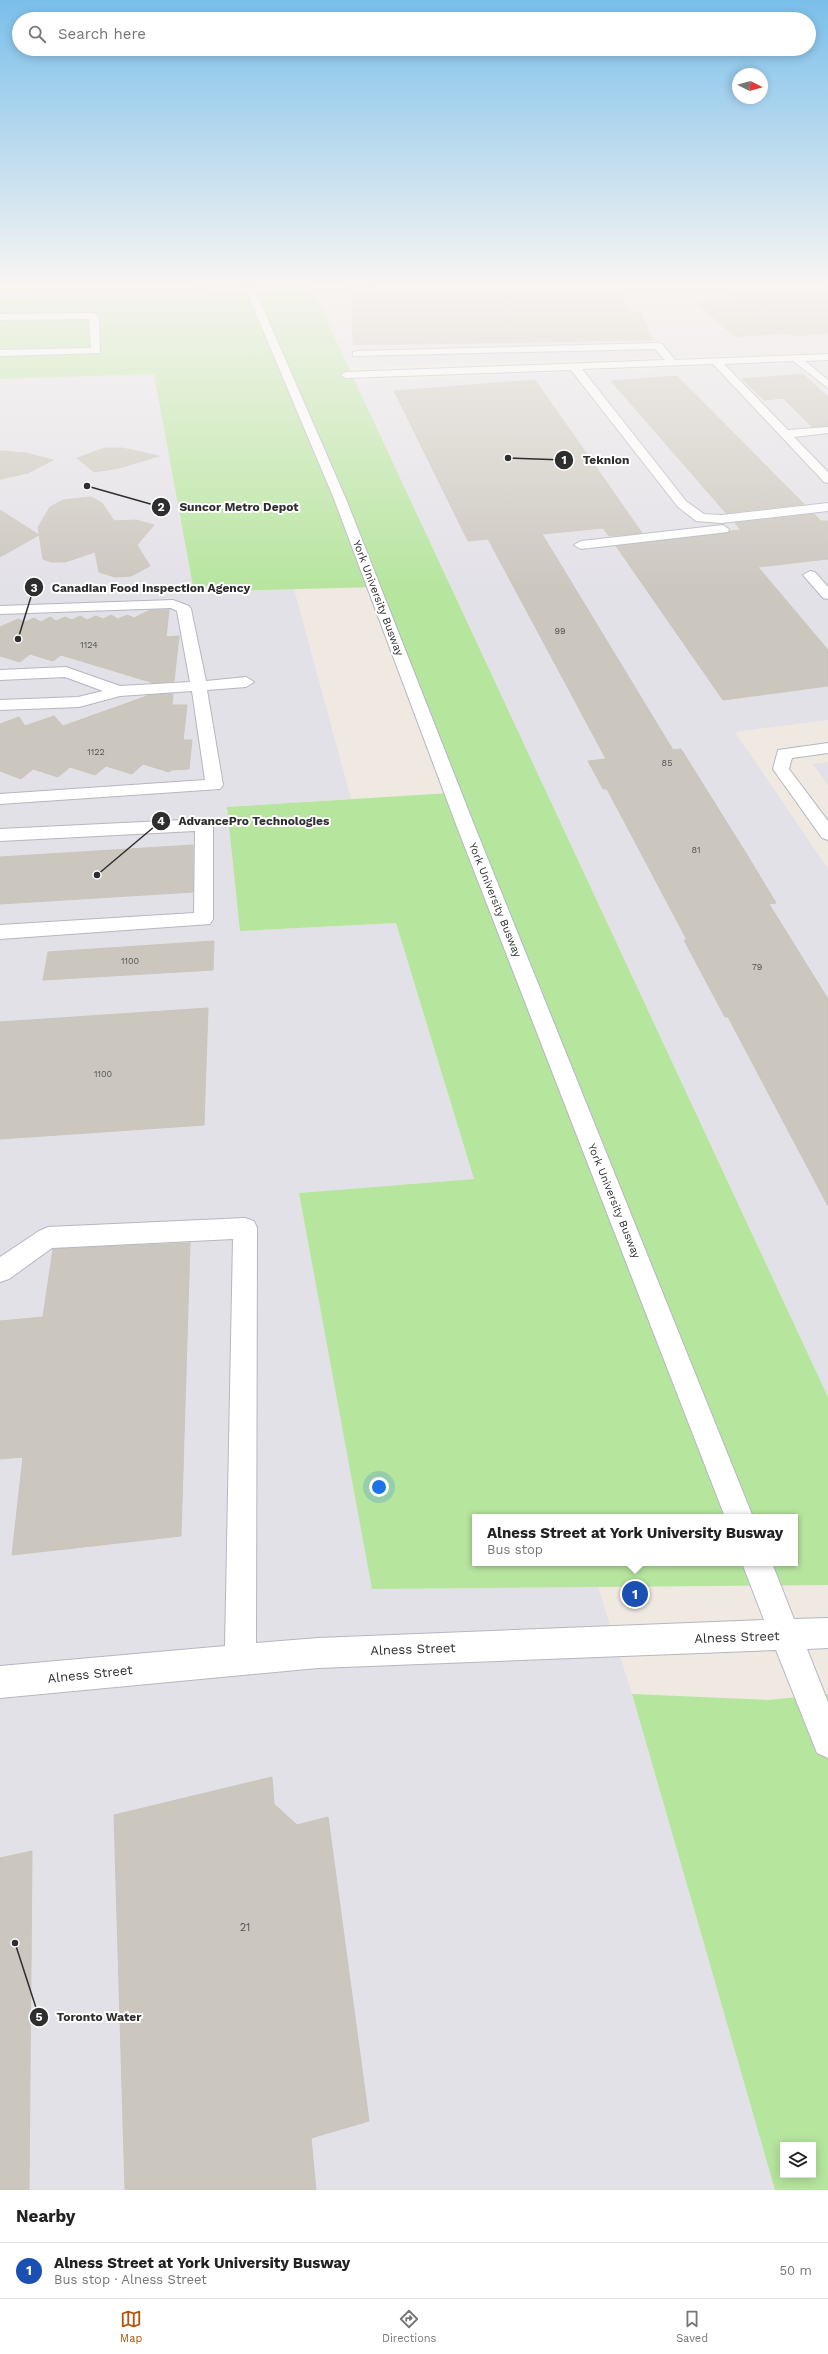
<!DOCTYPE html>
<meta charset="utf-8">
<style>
:root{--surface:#fff;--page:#f6f6f6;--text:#222;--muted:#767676;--line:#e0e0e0;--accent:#b45309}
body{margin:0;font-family:"Work Sans",sans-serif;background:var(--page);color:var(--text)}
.controls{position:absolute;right:12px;bottom:12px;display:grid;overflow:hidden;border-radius:0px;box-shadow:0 2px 10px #0003}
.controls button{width:36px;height:36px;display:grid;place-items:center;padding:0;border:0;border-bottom:1px solid var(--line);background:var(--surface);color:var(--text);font:20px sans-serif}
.compass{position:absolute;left:732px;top:68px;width:36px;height:36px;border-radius:50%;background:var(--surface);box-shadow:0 2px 10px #0003;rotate:95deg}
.you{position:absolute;left:379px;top:1487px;width:14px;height:14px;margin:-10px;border:3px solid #fff;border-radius:50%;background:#1a73e8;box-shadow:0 0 0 6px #1a73e833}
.badge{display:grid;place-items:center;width:26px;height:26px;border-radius:50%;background:var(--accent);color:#fff;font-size:13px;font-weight:700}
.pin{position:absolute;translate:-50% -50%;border:2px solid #fff;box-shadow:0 1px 4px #0006}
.popup{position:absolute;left:472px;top:1514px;width:326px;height:52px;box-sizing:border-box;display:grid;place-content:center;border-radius:0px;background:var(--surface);filter:drop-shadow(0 1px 3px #0005);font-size:13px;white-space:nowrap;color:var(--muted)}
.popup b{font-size:15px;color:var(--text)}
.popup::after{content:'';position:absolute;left:50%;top:100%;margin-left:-8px;border:8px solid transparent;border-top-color:var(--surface)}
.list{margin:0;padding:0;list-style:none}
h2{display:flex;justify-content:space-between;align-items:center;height:52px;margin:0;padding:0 16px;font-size:17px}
h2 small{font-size:13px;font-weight:400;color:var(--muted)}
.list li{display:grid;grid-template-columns:26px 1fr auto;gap:12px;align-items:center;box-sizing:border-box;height:56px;padding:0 16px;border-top:1px solid var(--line)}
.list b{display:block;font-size:15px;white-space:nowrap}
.list p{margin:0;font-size:13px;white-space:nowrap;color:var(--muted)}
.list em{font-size:13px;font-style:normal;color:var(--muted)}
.icon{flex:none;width:22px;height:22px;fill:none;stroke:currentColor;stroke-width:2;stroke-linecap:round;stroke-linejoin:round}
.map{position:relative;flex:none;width:828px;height:2190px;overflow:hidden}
.search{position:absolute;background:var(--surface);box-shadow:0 2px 10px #0003;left:12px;right:12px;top:12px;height:44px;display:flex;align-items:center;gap:10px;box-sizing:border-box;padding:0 14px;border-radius:22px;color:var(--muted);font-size:15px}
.sheet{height:108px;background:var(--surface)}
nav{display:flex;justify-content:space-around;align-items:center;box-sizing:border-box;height:56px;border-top:1px solid var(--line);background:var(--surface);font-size:11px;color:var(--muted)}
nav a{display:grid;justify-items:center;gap:2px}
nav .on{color:var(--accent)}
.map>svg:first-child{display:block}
.industrial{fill:#e3e1e8}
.green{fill:#b6e59e;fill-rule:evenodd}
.building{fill:#cbc7bf;stroke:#cbc5ba}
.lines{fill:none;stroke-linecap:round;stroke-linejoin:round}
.minor-casing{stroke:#b4b7c1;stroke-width:2}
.minor{fill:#fff;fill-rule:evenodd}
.rail-casing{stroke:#a3a6b8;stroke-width:2}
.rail{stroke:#fff;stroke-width:1.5;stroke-dasharray:4;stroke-linecap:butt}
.labels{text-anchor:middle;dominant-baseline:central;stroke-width:4;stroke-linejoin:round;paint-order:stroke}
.number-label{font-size:9px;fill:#555452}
.street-label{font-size:11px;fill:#2e2e2e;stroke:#fff}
.near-number-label{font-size:11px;fill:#555452}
.near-street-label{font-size:13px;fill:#2e2e2e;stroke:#fff}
.leader{fill:none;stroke:#2e2e2e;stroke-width:1.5}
.callout-dot{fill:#2e2e2e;stroke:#fff;stroke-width:1.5}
.mark-label{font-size:12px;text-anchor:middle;font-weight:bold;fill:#fff}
.callout-label{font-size:12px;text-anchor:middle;font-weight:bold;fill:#2e2e2e;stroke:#fff;stroke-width:4;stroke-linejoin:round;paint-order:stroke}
</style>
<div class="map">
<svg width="828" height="2190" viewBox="0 0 828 2190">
<rect width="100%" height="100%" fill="#efe9e1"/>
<!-- industrial -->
<g class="industrial">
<polygon points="664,285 828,285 828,352 349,368 313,291"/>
<polygon points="828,362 828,720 735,732 828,869 828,1397 355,381"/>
<polygon points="154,374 194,592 294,589 351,799 227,807 240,931 396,923 474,1179 299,1193 373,1589 598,1587 632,1694 775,2190 0,2190 0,379"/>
<polygon points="828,762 828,786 813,764"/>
</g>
<!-- green -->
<g class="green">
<path d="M313,291l515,1106v188l-456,4 -73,-396 175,-14 -78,-256 -156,8 -13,-124 223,-14 -75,-206 -181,5 -40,-218 -154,5v-81zM475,1517h320v46h-320z"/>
<path d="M632,1694l136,6 60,-6v496h-53zM783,2145h30v30h-30z"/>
</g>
<!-- building -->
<g class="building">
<polygon points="828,288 828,333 795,336 787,333 735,337 697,303 735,300 729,295"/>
<polygon points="619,290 629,312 640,312 653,340 353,345 352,294"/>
<polygon points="803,374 828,397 828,426 812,427 783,398 764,400 742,379"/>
<polygon points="677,376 804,504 726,513 611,381"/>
<polygon points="535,380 642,533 609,536 603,528 542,534 673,750 681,749 749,858 776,903 769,904 828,999 828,1206 728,1017 725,1017 684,940 687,940 607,789 603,789 588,761 606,759 488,539 468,541 394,391"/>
<polygon points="105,448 122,448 159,456 119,468 94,472 77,458"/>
<polygon points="0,451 26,453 53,460 28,473 0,479"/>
<polygon points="91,497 102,503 114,521 136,520 154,525 137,545 150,566 131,576 115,577 99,572 95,552 65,562 51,562 43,559 38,527 50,507 63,500"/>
<polygon points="0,510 39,535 0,557"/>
<polygon points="814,514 821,521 828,521 828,559 758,567 828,650 828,686 723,700 616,546 728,533 730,531 741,530 735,523"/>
<polygon points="150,610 169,610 166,637 179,636 174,681 154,683 61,655 53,661 30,654 20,662 0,656 0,627 18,619 25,622 34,618 41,622 50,617 56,621 65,617 72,620 80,616 87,620 96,616 103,619 111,615 118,619 127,615 134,618"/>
<polygon points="173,694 172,705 187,705 183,740 192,740 189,769 171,770 169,772 143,764 132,774 106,766 95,775 70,767 58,777 33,769 21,779 0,771 0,724 19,717 25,726 54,716 63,726 150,695"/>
<polygon points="193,845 193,892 0,904 0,857"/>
<polygon points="214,941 213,970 43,980 48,952"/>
<polygon points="208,1008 204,1125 0,1139 0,1022"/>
<polygon points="190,1243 181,1536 12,1555 23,1457 0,1459 0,1321 43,1317 53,1249"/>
<polygon points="272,1777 274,1804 297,1825 328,1817 369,2121 311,2138 316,2190 125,2190 114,1815"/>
<polygon points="32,1851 29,2190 0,2190 0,1858"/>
</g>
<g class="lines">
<!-- minor casing -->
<g class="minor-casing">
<g id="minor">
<polygon points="244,285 253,285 346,499 475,827 753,1517 725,1517 457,827 334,499"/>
<polygon points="94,313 99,316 100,353 0,356 0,350 91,348 89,319 0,320 0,314"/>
<polygon points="658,343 662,344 675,360 828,354 828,360 805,361 828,380 828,388 793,361 724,364 788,430 828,427 828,433 794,437 828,472 828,483 824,482 713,364 582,369 686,501 704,514 721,515 828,503 828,511 721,523 696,521 678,507 571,370 346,378 341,375 346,372 665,360 655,349 353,356 353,352 357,351"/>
<polygon points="723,525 729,529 728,532 581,549 574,545 581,541"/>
<polygon points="810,571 815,572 828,587 828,599 823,598 803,575"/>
<polygon points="173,600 189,606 191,609 206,681 246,677 254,682 246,687 207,690 223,785 220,789 0,804 0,794 205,780 192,691 120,696 79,707 0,710 0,700 78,697 103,691 65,677 0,680 0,670 66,667 120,686 190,682 177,611 171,608 0,614 0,606"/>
<polygon points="828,743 828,753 792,758 789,769 828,821 828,840 822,838 773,769 778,750"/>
<polygon points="204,819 210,821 213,825 213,919 210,924 0,939 0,925 194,913 195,831 0,841 0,829"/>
<polygon points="245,1218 254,1221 257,1228 256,1643 318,1638 764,1620 742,1563 772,1563 794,1619 828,1618 828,1648 807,1649 828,1702 828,1758 817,1753 776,1650 318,1668 0,1698 0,1666 225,1646 233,1239 52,1248 9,1279 0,1282 0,1257 39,1231 48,1227"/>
</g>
</g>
<!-- minor -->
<use href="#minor" class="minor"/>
<!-- rail casing -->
<g class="rail-casing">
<polyline id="rail" points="0,292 389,285"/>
</g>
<!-- rail -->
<use href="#rail" class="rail"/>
</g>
<!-- sky -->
<linearGradient id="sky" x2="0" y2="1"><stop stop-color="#7abfeb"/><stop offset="0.48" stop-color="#f8f5f2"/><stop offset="1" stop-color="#f8f5f2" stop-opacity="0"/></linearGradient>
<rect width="828" height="591" fill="url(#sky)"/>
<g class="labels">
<!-- number labels -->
<g class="number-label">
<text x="560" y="631">99</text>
<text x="89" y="645">1124</text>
<text x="96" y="752">1122</text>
<text x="667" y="763">85</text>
<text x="696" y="850">81</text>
<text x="130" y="961">1100</text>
<text x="757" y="967">79</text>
<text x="103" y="1074">1100</text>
</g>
<!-- street labels -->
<g class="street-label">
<text transform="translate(378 598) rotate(69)">York University Busway</text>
<text transform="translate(495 900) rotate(68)">York University Busway</text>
<text transform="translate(614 1201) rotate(68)">York University Busway</text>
</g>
<!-- near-number labels -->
<g class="near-number-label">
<text x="245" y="1927">21</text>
</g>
<!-- near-street labels -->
<g class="near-street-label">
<text transform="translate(737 1637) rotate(-2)">Alness Street</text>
<text transform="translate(413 1649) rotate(-2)">Alness Street</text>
<text transform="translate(90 1674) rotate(-6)">Alness Street</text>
</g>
</g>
<!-- callouts -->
<path class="leader" d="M508 458L564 460M87 486L161 507M18 639L34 587M97 875L161 821M15 1943L39 2017"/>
<g class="callout-dot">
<circle cx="508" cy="458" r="4"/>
<circle cx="87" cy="486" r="4"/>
<circle cx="18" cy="639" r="4"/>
<circle cx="97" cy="875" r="4"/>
<circle cx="15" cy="1943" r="4"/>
<circle cx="564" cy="460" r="10"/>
<circle cx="161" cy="507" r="10"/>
<circle cx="34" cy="587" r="10"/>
<circle cx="161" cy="821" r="10"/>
<circle cx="39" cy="2017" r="10"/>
</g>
<g class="mark-label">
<text x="564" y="464">1</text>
<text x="161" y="511">2</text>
<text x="34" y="592">3</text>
<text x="161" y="825">4</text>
<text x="39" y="2021">5</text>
</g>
<g class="callout-label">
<text x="606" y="464">Teknion</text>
<text x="239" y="511">Suncor Metro Depot</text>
<text x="151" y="592">Canadian Food Inspection Agency</text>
<text x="254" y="825">AdvancePro Technologies</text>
<text x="99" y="2021">Toronto Water</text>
</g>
</svg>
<div class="controls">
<button><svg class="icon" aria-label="layers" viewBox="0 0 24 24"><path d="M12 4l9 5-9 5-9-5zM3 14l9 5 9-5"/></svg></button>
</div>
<svg class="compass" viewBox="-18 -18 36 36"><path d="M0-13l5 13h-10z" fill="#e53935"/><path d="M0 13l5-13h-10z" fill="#767676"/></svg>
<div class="you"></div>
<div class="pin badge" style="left:635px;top:1594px;background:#1a4fb4">1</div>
<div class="popup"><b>Alness Street at York University Busway</b>Bus stop</div>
<div class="search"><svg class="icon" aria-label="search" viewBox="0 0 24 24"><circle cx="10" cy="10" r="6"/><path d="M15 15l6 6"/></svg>Search here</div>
</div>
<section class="sheet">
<h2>Nearby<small></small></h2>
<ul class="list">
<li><span class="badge" style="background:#1a4fb4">1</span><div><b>Alness Street at York University Busway</b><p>Bus stop · Alness Street</p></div><em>50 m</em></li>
</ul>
</section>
<nav>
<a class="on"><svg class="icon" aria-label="map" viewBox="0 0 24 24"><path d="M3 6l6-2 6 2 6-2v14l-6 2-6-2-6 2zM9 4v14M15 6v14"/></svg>Map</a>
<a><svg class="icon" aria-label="directions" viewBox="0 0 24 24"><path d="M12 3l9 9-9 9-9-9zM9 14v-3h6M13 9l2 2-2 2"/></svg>Directions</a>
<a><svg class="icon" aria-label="saved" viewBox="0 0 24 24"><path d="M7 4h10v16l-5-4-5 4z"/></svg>Saved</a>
</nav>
